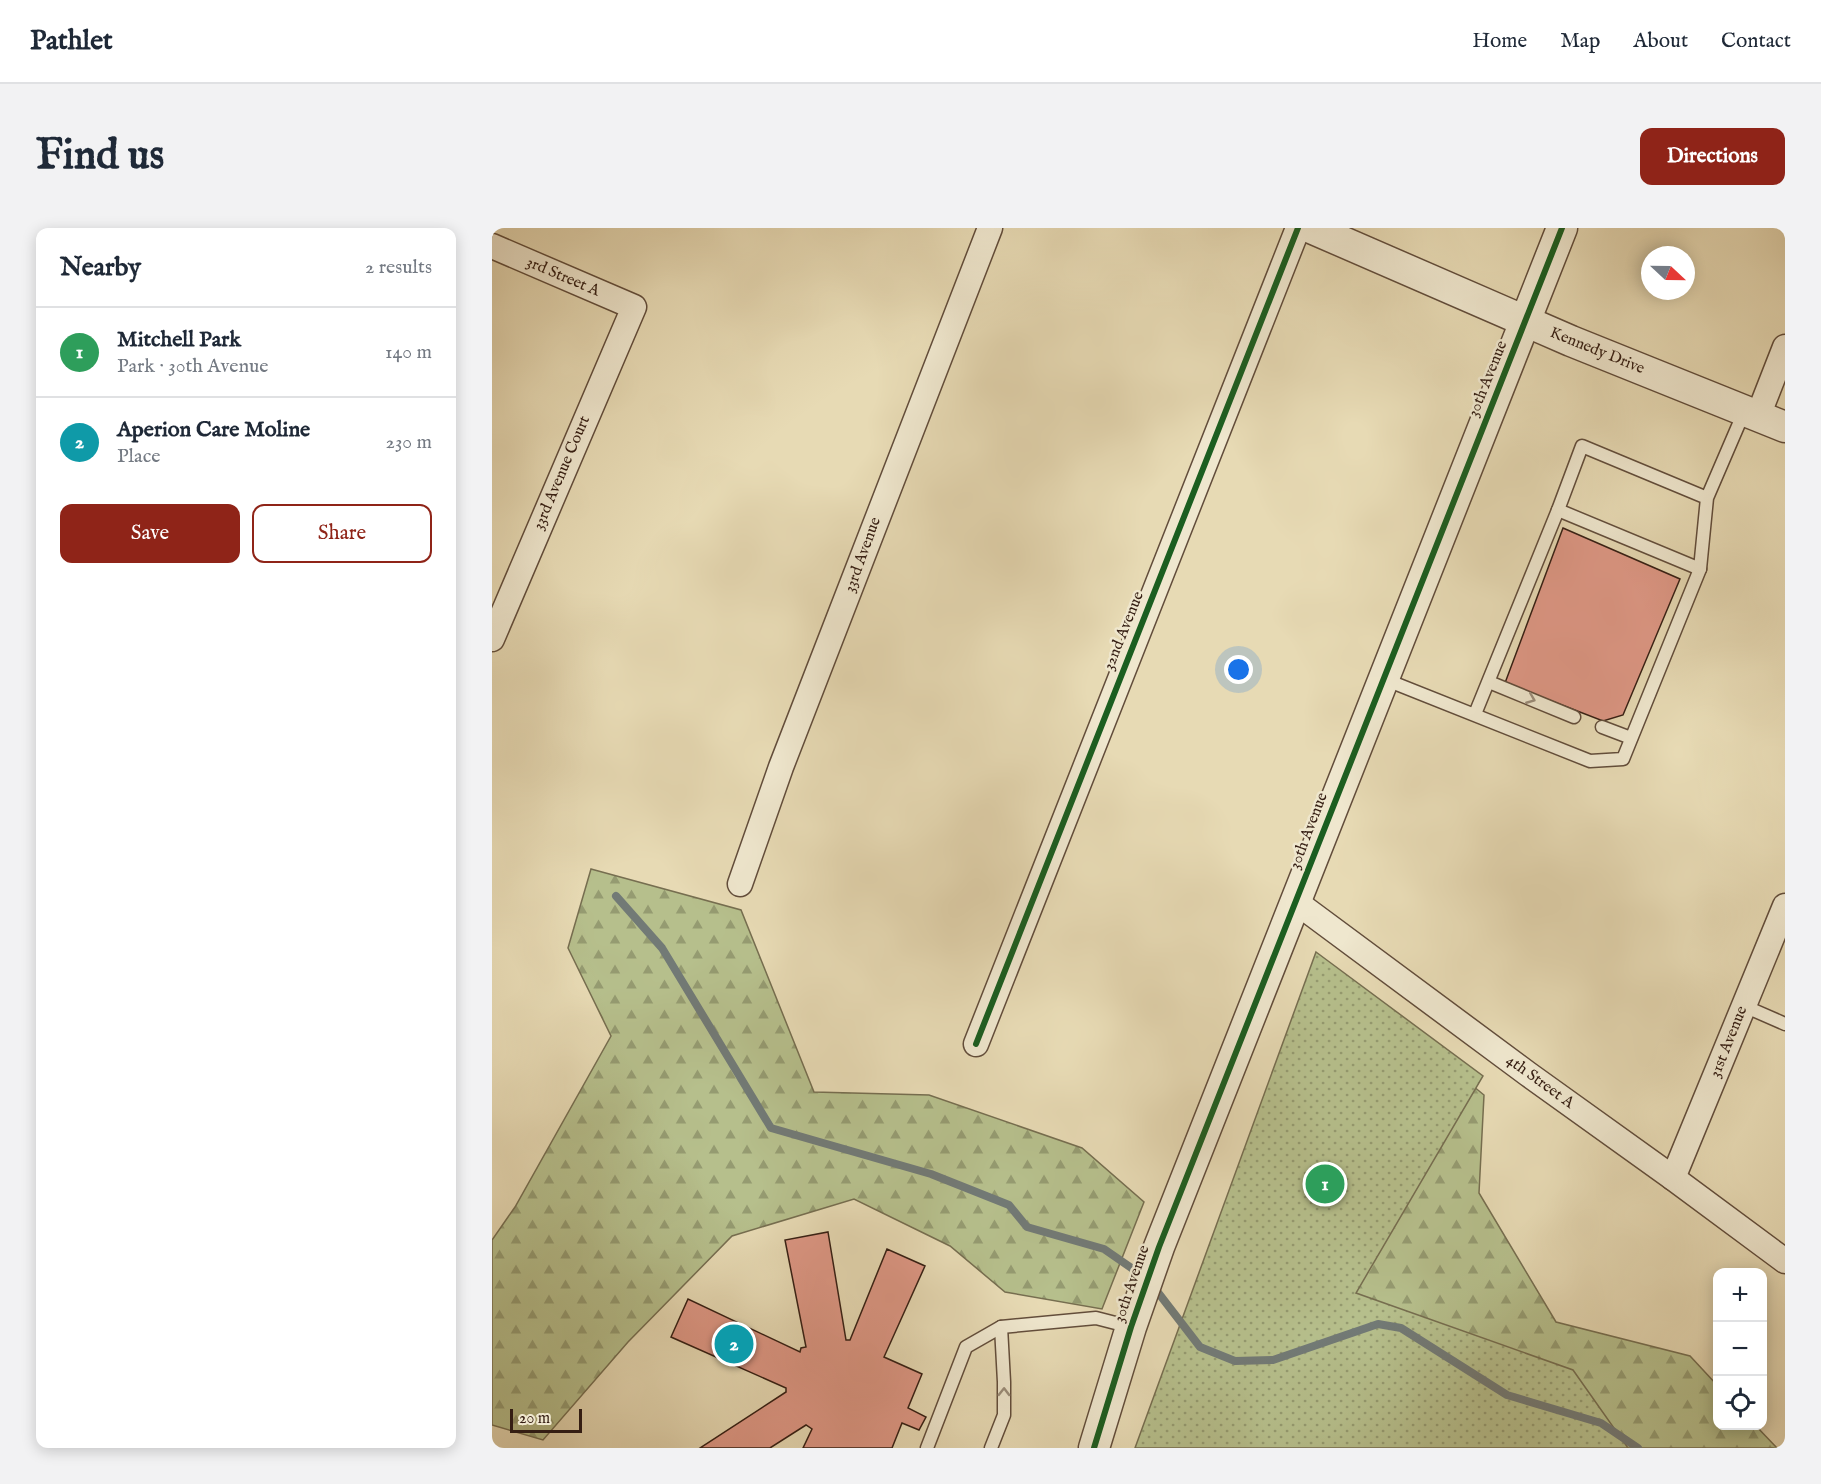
<!DOCTYPE html>
<meta charset="utf-8">
<style>
:root{--surface:#fff;--page:#f2f2f3;--text:#1f2937;--muted:#747a83;--line:#e0e1e3;--accent:#8f2418}
body{margin:0;font-family:"IM FELL English",serif;background:var(--page);color:var(--text)}
.controls{position:absolute;right:18px;bottom:18px;display:grid;overflow:hidden;border-radius:12px;box-shadow:0 3px 15px #0003}
.controls button{width:54px;height:54px;display:grid;place-items:center;padding:0;border:0;border-bottom:2px solid var(--line);background:var(--surface);color:var(--text);font:30px sans-serif}
.compass{position:absolute;left:1149px;top:18px;width:54px;height:54px;border-radius:50%;background:var(--surface);box-shadow:0 3px 15px #0003;rotate:112deg}
.scale{position:absolute;left:18px;bottom:15px;width:72px;box-sizing:border-box;padding-left:6px;border:3px solid #351e13;border-top:0;font-size:16px;line-height:21px;white-space:nowrap;color:#351e13;-webkit-text-stroke:4px #efe7ce;paint-order:stroke}
.you{position:absolute;left:747px;top:442px;width:21px;height:21px;margin:-15px;border:4px solid #fff;border-radius:50%;background:#1a73e8;box-shadow:0 0 0 9px #1a73e833}
.badge{display:grid;place-items:center;width:39px;height:39px;border-radius:50%;background:var(--accent);color:#fff;font-size:20px;font-weight:700}
.pin{position:absolute;translate:-50% -50%;border:3px solid #fff;box-shadow:0 2px 6px #0006}
.list{margin:0;padding:0;list-style:none}
h2{display:flex;justify-content:space-between;align-items:center;height:78px;margin:0;padding:0 24px;font-size:26px}
h2 small{font-size:20px;font-weight:400;color:var(--muted)}
.list li{display:grid;grid-template-columns:39px 1fr auto;gap:18px;align-items:center;box-sizing:border-box;height:90px;padding:0 24px;border-top:2px solid var(--line)}
.list b{display:block;font-size:22px;white-space:nowrap}
.list p{margin:0;font-size:20px;white-space:nowrap;color:var(--muted)}
.list em{font-size:20px;font-style:normal;color:var(--muted)}
.actions{display:flex;gap:12px;padding:18px 24px}
.actions a{flex:1;padding:14px 0;border:2px solid var(--accent);border-radius:12px;text-align:center;font-size:21px;color:var(--accent)}
.actions .main{background:var(--accent);color:#fff}
.icon{flex:none;width:33px;height:33px;fill:none;stroke:currentColor;stroke-width:2;stroke-linecap:round;stroke-linejoin:round}
.map{position:relative;flex:none;width:1293px;height:1220px;overflow:hidden;border-radius:12px}
header{display:flex;align-items:center;gap:36px;box-sizing:border-box;height:84px;padding:0 30px;background:var(--surface);border-bottom:2px solid var(--line)}
header strong{font-size:28px}
nav{display:flex;gap:33px;margin-inline-start:auto;font-size:21px}
.intro{display:flex;align-items:center;justify-content:space-between;box-sizing:border-box;height:144px;padding:0 36px}
h1{margin:0;font-size:42px}
.button{padding:15px 27px;border-radius:12px;background:var(--accent);color:#fff;font-size:21px;font-weight:700}
main{display:flex;gap:36px;padding:0 36px}
aside{flex:1;background:var(--surface);border-radius:12px;box-shadow:0 3px 15px #0003}
.map>svg:first-child{display:block}
.forest{fill:url(#forest-firs);stroke:#766e50;stroke-width:1.5}
.park{fill:url(#park-dots);stroke:#766e50;stroke-width:1.5}
.lines{fill:none;stroke-linecap:round;stroke-linejoin:round}
.stream{stroke:#727a76;stroke-width:8}
.building{fill:#de9785;stroke:#351e13;stroke-width:1.5}
.service-casing{stroke:#624d3b;stroke-width:15}
.minor-casing{stroke:#624d3b;stroke-width:27}
.tertiary-casing{stroke:#624d3b;stroke-width:33}
.service{stroke:#efe7ce;stroke-width:12}
.minor{stroke:#efe7ce;stroke-width:24}
.tertiary{stroke:#efe7ce;stroke-width:30}
.cycleway-casing{stroke:#efe7ce;stroke-width:10}
.cycleway{stroke:#1b5e20;stroke-width:6}
.oneway{stroke:#9b8d7a}
.labels{text-anchor:middle;dominant-baseline:central;stroke-width:5;stroke-linejoin:round;paint-order:stroke}
.street-label{font-size:16px;fill:#351e13;stroke:#efe7ce}
</style>
<header>
<strong>Pathlet</strong>
<nav><a>Home</a><a>Map</a><a>About</a><a>Contact</a></nav>
</header>
<div class="intro"><h1>Find us</h1><a class="button">Directions</a></div>
<main>
<aside>
<h2>Nearby<small>2 results</small></h2>
<ul class="list">
<li><span class="badge" style="background:#2e9e5b">1</span><div><b>Mitchell Park</b><p>Park · 30th Avenue</p></div><em>140 m</em></li>
<li><span class="badge" style="background:#0f9aa8">2</span><div><b>Aperion Care Moline</b><p>Place</p></div><em>230 m</em></li>
</ul>
<div class="actions"><a class="main">Save</a><a>Share</a></div>
</aside>
<div class="map">
<svg width="1293" height="1220" viewBox="0 0 1293 1220">
<defs>
<pattern id="forest-firs" width="22" height="20" patternUnits="userSpaceOnUse" patternTransform="scale(1.5)"><rect width="22" height="20" fill="#b6bf8c"/><path d="M5 1l3.5 6h-7zM16 11l3.5 6h-7z" fill="#959b71"/></pattern>
<pattern id="park-dots" width="8" height="8" patternUnits="userSpaceOnUse" patternTransform="scale(1.5)"><rect width="8" height="8" fill="#b6bf8c"/><path d="M2 2h.1M6 6h.1" fill="none" stroke="#959b71" stroke-width="1.8" stroke-linecap="round"/></pattern>
</defs>
<rect width="100%" height="100%" fill="#e7dab4"/>
<filter id="stains"><feTurbulence type="fractalNoise" baseFrequency=".00333" numOctaves="4"/><feColorMatrix values="0 0 0 0 .2 0 0 0 0 .09 0 0 0 0 .02 0 0 0 .5 -.17"/></filter>
<radialGradient id="worn" r=".72"><stop offset=".6" stop-color="#630" stop-opacity="0"/><stop offset="1" stop-color="#630" stop-opacity=".3"/></radialGradient>
<!-- forest -->
<g class="forest">
<polygon points="99,641 249,682 322,864 437,867 590,920 652,974 610,1081 513,1064 458,1018 362,971 240,1008 136,1114 51,1212 0,1197 0,1012 23,979 119,808 76,720"/>
<polygon points="920,808 992,867 987,965 1064,1094 1198,1128 1225,1157 1226,1198 1264,1198 1285,1220 947,1220 740,1031"/>
</g>
<!-- park -->
<polygon class="park" points="824,724 991,848 864,1065 1081,1142 1136,1220 643,1220"/>
<g class="lines">
<!-- stream -->
<g class="stream">
<polyline points="124,668 170,720 279,900 439,946 517,977 535,999 612,1021 651,1048"/>
<polyline points="661,1058 708,1119 743,1133 781,1132 886,1096 909,1100 1015,1167 1109,1195 1146,1220"/>
</g>
</g>
<!-- building -->
<g class="building">
<polygon points="1071,300 1188,351 1131,487 1111,493 1013,455"/>
<polygon points="336,1004 354,1112 358,1112 395,1021 433,1038 392,1129 430,1146 416,1180 434,1189 427,1202 410,1195 400,1220 311,1220 320,1201 314,1197 278,1220 208,1220 294,1164 294,1160 179,1109 196,1071 308,1124 309,1120 314,1119 293,1012"/>
</g>
<g class="lines">
<!-- service casing -->
<g class="service-casing">
<g id="service">
<polyline points="1215,270 1090,218 1066,282 1208,341 1215,270 1252,184"/>
<polyline points="892,451 1098,533 1131,531 1208,341"/>
<polyline points="997,454 1082,489"/>
<polyline points="983,486 1066,282"/>
<polyline points="1110,499 1139,510"/>
<polyline points="1252,778 1293,796"/>
<polyline points="435,1220 474,1119 509,1099 604,1090 639,1099"/>
<polyline points="499,1220 512,1187 512,1154 509,1099"/>
</g>
</g>
<!-- minor casing -->
<g class="minor-casing">
<g id="minor">
<polyline points="0,18 142,79 0,411"/>
<polyline points="1266,188 1293,119"/>
<polyline points="248,656 289,539 498,0"/>
<polyline points="804,674 1036,846 1181,950 1293,1033"/>
<polyline points="484,816 806,0"/>
<polyline points="1181,950 1293,678"/>
</g>
</g>
<!-- tertiary casing -->
<g class="tertiary-casing">
<g id="tertiary">
<polyline points="819,0 1079,113 1293,199"/>
<polyline points="602,1220 639,1099 667,1019 1070,0"/>
</g>
</g>
<!-- service -->
<use href="#service" class="service"/>
<!-- minor -->
<use href="#minor" class="minor"/>
<!-- tertiary -->
<use href="#tertiary" class="tertiary"/>
<!-- cycleway casing -->
<g class="cycleway-casing">
<g id="cycleway">
<polyline points="484,816 806,0"/>
<polyline points="602,1220 639,1099 667,1019 1070,0"/>
</g>
</g>
<!-- cycleway -->
<use href="#cycleway" class="cycleway"/>
</g>
<!-- one-way arrows -->
<defs><path id="oneway-chevron" d="M-2-3.5L2.5 0L-2 3.5" fill="none" stroke-width="1.6" stroke-linecap="round" stroke-linejoin="round" transform="scale(1.5)"/></defs>
<g class="oneway">
<use href="#oneway-chevron" transform="translate(1039 471) rotate(22)"/>
<use href="#oneway-chevron" transform="translate(512 1164) rotate(-89)"/>
</g>
<g class="labels">
<!-- street labels -->
<g class="street-label">
<text transform="translate(71 49) rotate(23)">3rd Street A</text>
<text transform="translate(1105 123) rotate(22)">Kennedy Drive</text>
<text transform="translate(996 151) rotate(-68)">30th Avenue</text>
<text transform="translate(70 245) rotate(-67)">33rd Avenue Court</text>
<text transform="translate(371 327) rotate(-70)">33rd Avenue</text>
<text transform="translate(632 403) rotate(-68)">32nd Avenue</text>
<text transform="translate(817 603) rotate(-69)">30th Avenue</text>
<text transform="translate(1237 814) rotate(-68)">31st Avenue</text>
<text transform="translate(1048 854) rotate(36)">4th Street A</text>
<text transform="translate(640 1056) rotate(-71)">30th Avenue</text>
</g>
</g>
<rect width="100%" height="100%" filter="url(#stains)"/>
<rect width="100%" height="100%" fill="url(#worn)"/>
</svg>
<div class="controls">
<button>+</button>
<button>−</button>
<button><svg class="icon" aria-label="locate" viewBox="0 0 24 24"><circle cx="12" cy="12" r="6"/><path d="M12 2v4M12 18v4M2 12h4M18 12h4"/></svg></button>
</div>
<svg class="compass" viewBox="-18 -18 36 36"><path d="M0-13l5 13h-10z" fill="#e53935"/><path d="M0 13l5-13h-10z" fill="#747a83"/></svg>
<div class="scale">20 m</div>
<div class="you"></div>
<div class="pin badge" style="left:833px;top:956px;background:#2e9e5b">1</div>
<div class="pin badge" style="left:242px;top:1116px;background:#0f9aa8">2</div>
</div>
</main>
